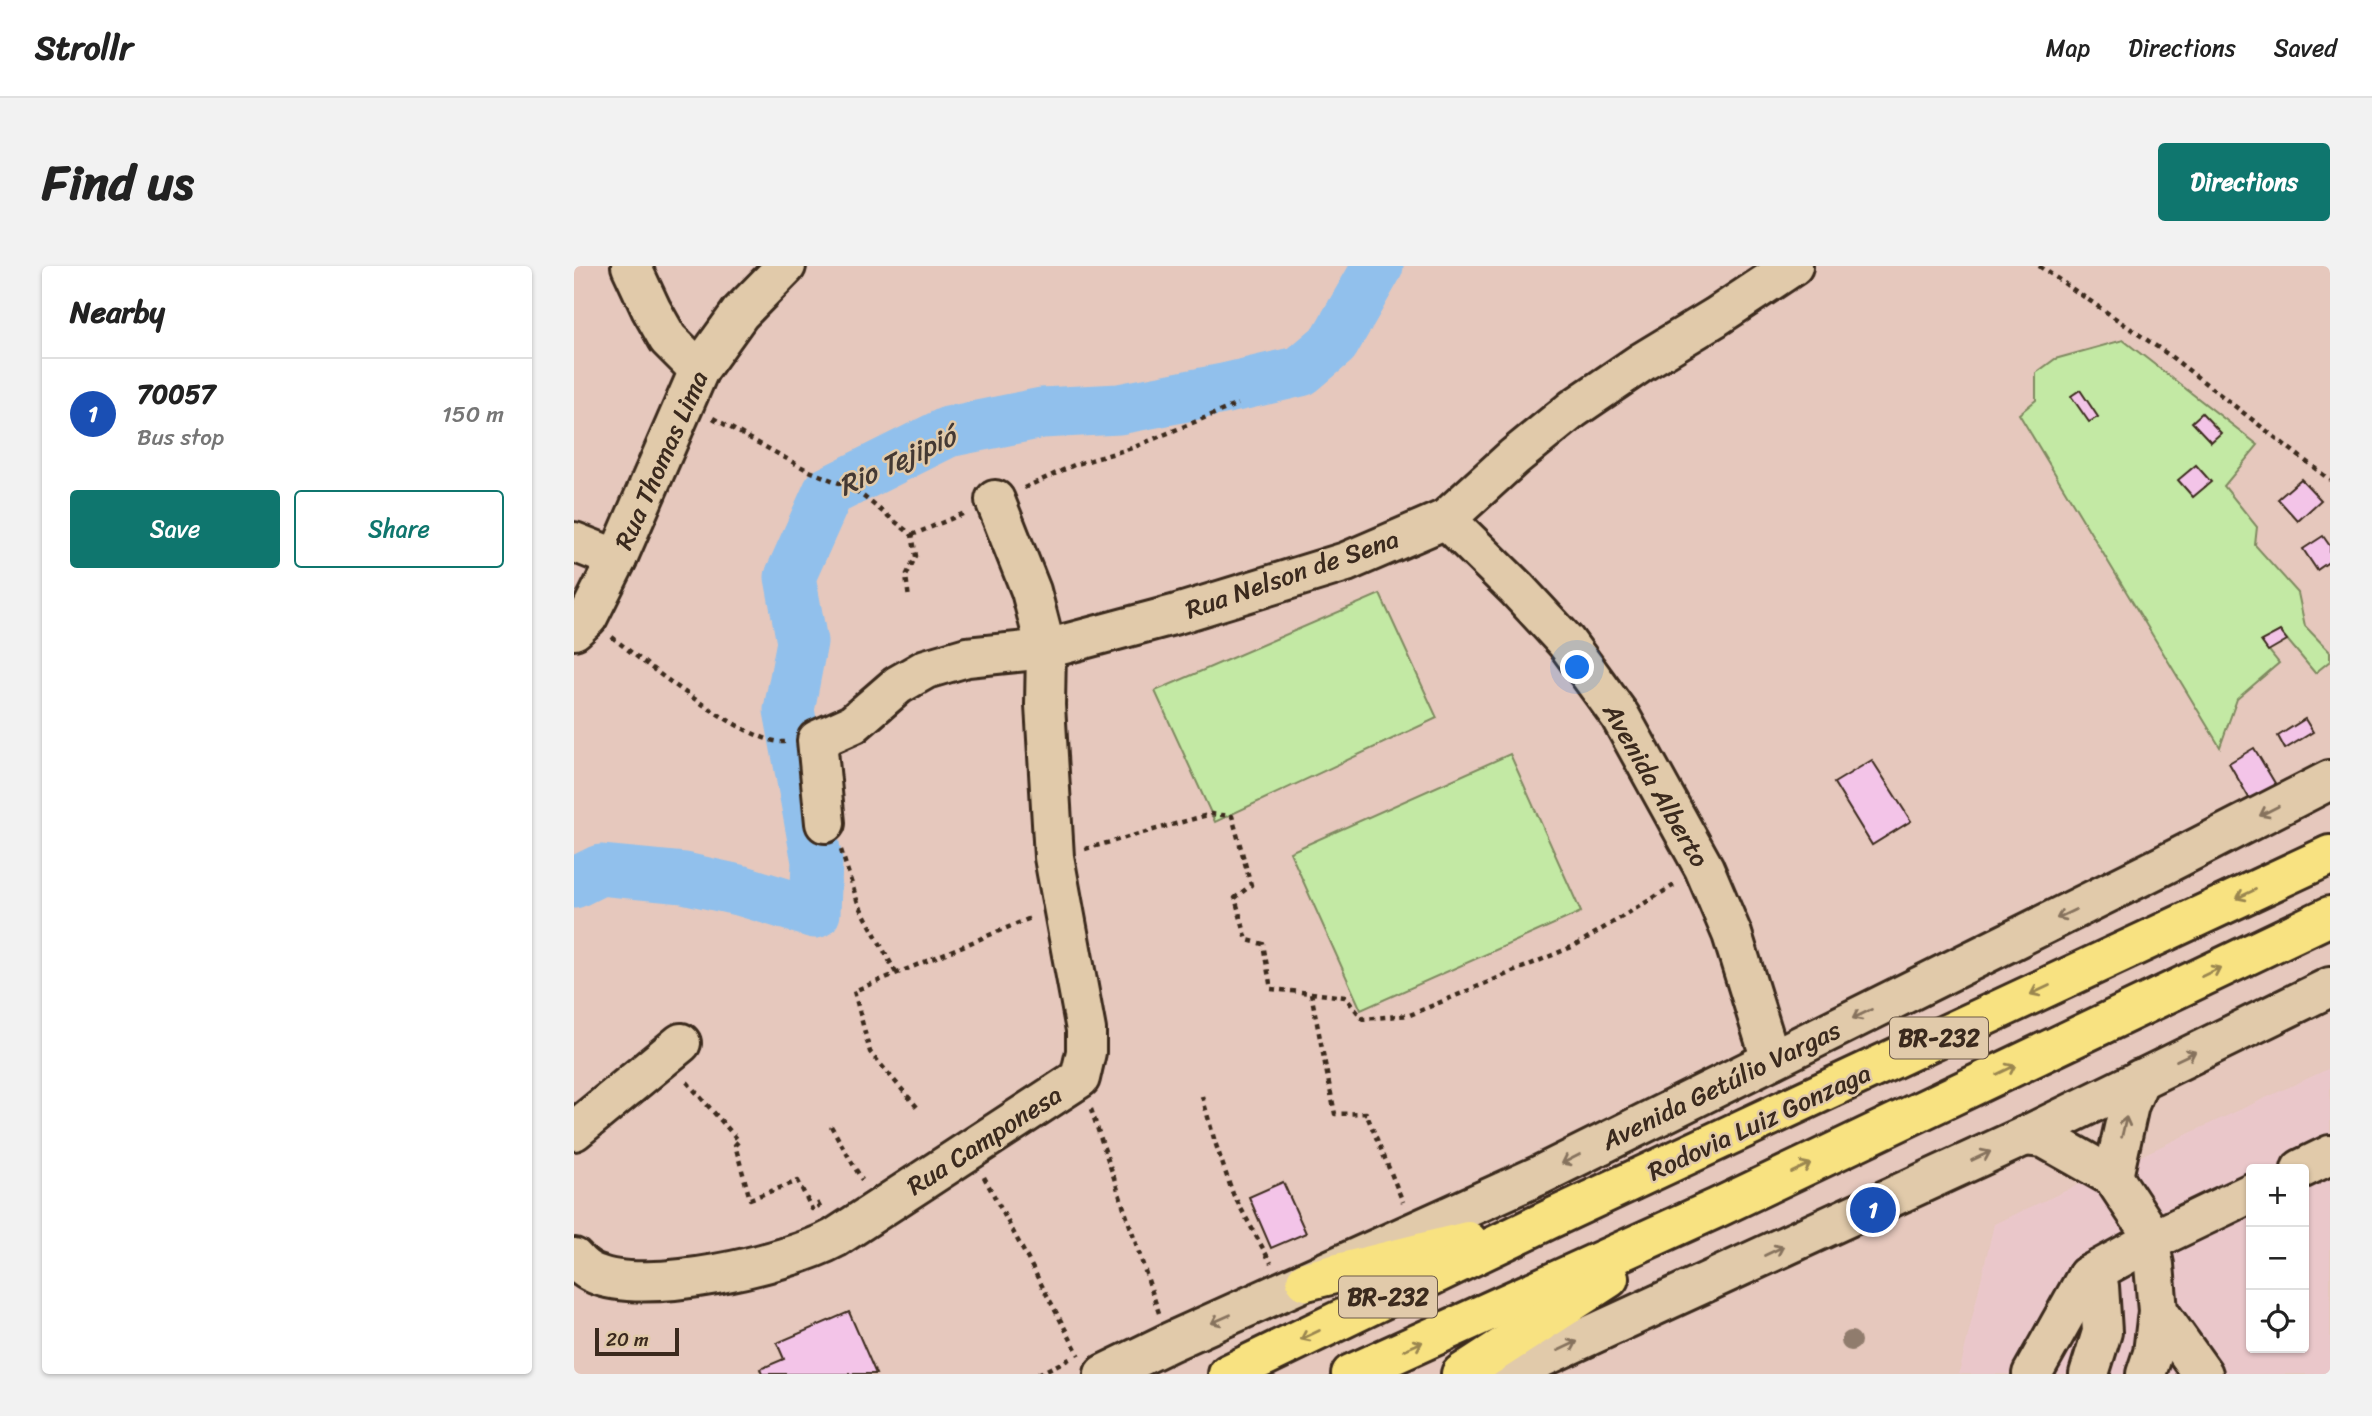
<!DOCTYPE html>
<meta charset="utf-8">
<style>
:root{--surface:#fff;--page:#f2f2f2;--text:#222;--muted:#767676;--line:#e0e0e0;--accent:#0f766e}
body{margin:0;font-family:Sriracha,sans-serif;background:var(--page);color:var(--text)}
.controls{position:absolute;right:21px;bottom:21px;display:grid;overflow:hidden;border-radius:7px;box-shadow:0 2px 5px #0004}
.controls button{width:63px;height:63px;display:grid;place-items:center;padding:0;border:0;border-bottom:2px solid var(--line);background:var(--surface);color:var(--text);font:35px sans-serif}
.scale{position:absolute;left:21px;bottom:18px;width:84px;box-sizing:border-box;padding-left:7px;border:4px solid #3b2a1e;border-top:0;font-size:19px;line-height:24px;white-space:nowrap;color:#3b2a1e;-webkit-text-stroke:5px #e1caaa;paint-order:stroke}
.you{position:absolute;left:1004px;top:402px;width:24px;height:24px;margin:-18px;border:5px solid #fff;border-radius:50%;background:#1a73e8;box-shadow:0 0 0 10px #1a73e833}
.badge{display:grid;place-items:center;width:46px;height:46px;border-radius:50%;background:var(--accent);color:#fff;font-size:23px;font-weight:700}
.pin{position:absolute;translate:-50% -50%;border:4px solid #fff;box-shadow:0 2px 7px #0006}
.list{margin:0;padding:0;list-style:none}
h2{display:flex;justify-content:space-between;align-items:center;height:91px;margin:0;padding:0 28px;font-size:30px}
h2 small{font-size:23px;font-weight:400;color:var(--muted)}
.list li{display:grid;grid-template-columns:46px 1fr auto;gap:21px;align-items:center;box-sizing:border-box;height:112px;padding:0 28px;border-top:2px solid var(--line)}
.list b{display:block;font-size:26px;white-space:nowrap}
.list p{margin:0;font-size:23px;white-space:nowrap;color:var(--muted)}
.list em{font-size:23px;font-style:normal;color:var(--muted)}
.actions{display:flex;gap:14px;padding:21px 28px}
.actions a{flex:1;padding:16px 0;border:2px solid var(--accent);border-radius:7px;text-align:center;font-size:24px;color:var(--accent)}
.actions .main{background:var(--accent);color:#fff}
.icon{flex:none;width:38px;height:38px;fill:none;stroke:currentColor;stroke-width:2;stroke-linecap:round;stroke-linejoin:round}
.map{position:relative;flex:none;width:1756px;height:1108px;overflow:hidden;border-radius:7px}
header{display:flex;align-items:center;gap:42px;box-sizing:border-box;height:98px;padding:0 35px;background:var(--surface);border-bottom:2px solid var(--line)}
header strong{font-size:33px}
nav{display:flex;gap:38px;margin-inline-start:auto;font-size:24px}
.intro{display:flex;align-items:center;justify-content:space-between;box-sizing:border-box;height:168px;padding:0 42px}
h1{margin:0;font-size:49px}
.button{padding:18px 32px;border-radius:7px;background:var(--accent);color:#fff;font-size:24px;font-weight:700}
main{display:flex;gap:42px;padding:0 42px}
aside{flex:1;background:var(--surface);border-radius:7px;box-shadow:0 2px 5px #0004}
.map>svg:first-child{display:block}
.built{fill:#eac7ca;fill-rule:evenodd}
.green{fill:#c3e9a4;stroke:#7f8a61;stroke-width:2}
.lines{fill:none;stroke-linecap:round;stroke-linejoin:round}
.river{stroke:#91c0ec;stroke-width:51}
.building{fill:#f3c4e8;stroke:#3b2a1e;stroke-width:2}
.minor-casing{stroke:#3b2a1e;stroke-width:44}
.highway-casing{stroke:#3b2a1e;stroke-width:44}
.path{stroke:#3b2a1e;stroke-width:4.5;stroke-dasharray:5 5;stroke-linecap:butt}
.minor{stroke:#e1caaa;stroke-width:38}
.highway{stroke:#f8e281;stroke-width:38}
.tree{fill:#907c6d}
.oneway{stroke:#86725d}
.oneway2{stroke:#9a8650}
.labels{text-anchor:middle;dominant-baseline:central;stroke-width:5;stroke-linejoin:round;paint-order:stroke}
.shield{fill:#e1caaa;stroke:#6d5a48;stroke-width:2}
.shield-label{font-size:24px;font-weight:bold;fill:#3b2a1e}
.street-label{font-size:26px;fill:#3b2a1e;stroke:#e1caaa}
.water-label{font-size:28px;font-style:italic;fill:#443933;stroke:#e1caaa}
</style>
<header>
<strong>Strollr</strong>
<nav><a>Map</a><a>Directions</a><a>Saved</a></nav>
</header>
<div class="intro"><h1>Find us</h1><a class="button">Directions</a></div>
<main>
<aside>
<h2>Nearby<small></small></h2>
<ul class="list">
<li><span class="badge" style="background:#1a4fb4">1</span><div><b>70057</b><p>Bus stop</p></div><em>150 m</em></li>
</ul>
<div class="actions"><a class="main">Save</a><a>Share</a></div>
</aside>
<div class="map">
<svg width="1756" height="1108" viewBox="0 0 1756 1108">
<rect width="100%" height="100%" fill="#e6c8bd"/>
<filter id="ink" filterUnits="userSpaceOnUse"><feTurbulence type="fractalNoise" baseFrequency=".0143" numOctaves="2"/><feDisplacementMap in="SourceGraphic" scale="14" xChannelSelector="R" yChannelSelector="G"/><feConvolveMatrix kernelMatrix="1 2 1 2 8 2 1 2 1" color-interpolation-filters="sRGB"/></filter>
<g filter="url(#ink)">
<!-- built -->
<path class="built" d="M1756,802v306h-371l35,-150zM1677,903h53v179h-53z"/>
<!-- green -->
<g class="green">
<polygon points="1549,74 1684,179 1650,220 1683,261 1681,279 1724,327 1731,360 1756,386 1756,395 1741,407 1706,365 1688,376 1705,397 1663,433 1646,481 1445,148 1462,134 1462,107 1481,93"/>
<polygon points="806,328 863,452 641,556 581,425"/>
<polygon points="936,488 1007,646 787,744 716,586"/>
</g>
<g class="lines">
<!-- river -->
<polyline class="river" points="0,617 26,604 110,612 169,625 241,647 243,595 215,444 228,376 216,311 254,226 374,166 468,147 545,143 649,123 727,105 760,77 804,0"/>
</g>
<!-- building -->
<g class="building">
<polygon points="1506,124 1524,151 1515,156 1497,130"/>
<polygon points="1628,147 1647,167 1637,176 1618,156"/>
<polygon points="1622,199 1637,216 1619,231 1604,214"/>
<polygon points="1727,213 1747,234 1724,255 1704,233"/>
<polygon points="1749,270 1756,280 1756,295 1743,304 1729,283"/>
<polygon points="1706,365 1713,374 1694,385 1687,375"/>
<polygon points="1731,453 1739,466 1711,483 1704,470"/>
<polygon points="1680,482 1705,524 1679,539 1655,497"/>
<polygon points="1298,494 1337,555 1298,579 1260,517"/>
<polygon points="709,916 732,967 697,982 675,931"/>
<polygon points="275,1046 302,1108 188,1108 186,1103 210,1093 203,1077"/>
</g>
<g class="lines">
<!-- minor casing -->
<g class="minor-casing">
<g id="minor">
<polyline points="57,0 77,43 94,73 125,104"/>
<polyline points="872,253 943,323 992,376 1046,450 1130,602 1158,668 1197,794"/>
<polyline points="0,276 43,293"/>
<polyline points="0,364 14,351 43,293 125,104 166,47 212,0"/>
<polyline points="251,557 243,474 279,458 324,419 352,403 393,391 472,383 603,348 772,296 872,253 940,191 999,143 1068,96 1142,51 1219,0"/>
<polyline points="0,865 107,777"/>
<polyline points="1451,870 1470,872 1539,911 1572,961 1580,999 1584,1045 1579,1087 1572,1108"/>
<polyline points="1727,903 1756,889"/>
<polyline points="1539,911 1555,839 1566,813"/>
<path d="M0,992c6,7 13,13 21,16 51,22 192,-10 240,-36l245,-160 6,-26v-22l-32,-173 -9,-152 1,-56 -15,-58 -36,-91"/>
<polyline points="1513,1010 1525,1020 1528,1066 1515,1108"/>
<polyline points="1584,1045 1629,1108"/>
<polyline points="530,1108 596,1076 966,909 1588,600 1756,514"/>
<polyline points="932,1108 1451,870 1756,721"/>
<polyline points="1458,1108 1513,1010 1575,976 1677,927"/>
</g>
</g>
<!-- highway casing -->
<g class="highway-casing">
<g id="highway">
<polyline points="732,1015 894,975"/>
<polyline points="654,1108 974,954 1756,589"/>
<polyline points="777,1108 1143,942 1756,650"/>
<polyline points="887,1108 1035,1012"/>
</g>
</g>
<!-- path -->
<g class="path">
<polyline points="1465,0 1595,89 1756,214"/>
<polyline points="139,152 233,204 280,223 338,269 342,290 332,310 335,333"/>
<polyline points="450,222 500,199 558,182 664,138"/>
<polyline points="338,269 391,247"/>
<path d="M38,371c31,25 136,108 173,105"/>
<polyline points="511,583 637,548 658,550 677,619 661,632 673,674 689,678 697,723 737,727 761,848 792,847 829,936"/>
<polyline points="267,584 284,637 322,707"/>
<polyline points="737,727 771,731 789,753 836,749 1000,680 1102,618"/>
<polyline points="113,816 165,875 161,879 176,933 224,915 238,943 244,938 247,943"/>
<polyline points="628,830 641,876 659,928 697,997"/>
<polyline points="343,841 296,786 280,725 459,651"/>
<polyline points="517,843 585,1047"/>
<polyline points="257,860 288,914"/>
<polyline points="410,911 505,1089"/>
<polyline points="464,1108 500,1091"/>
</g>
<!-- minor -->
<use href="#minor" class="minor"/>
<!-- highway -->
<use href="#highway" class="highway"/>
</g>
<!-- trees -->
<circle class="tree" cx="1277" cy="1075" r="10"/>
<!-- one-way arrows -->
<defs><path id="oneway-shaft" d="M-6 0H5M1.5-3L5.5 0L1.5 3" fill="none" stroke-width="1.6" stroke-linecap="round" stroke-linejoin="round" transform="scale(1.75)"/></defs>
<g class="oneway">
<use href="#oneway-shaft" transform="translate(1695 545) rotate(153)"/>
<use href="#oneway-shaft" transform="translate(1492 648) rotate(154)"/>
<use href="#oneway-shaft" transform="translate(1288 748) rotate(154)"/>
<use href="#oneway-shaft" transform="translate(1612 790) rotate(-26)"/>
<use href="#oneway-shaft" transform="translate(1550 861) rotate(-77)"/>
<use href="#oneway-shaft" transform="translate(1407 890) rotate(-25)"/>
<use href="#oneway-shaft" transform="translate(997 893) rotate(153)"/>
<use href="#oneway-shaft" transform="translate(1200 985) rotate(-25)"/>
<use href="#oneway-shaft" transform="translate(647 1053) rotate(156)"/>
<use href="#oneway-shaft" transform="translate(994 1080) rotate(-25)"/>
</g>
<g class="oneway2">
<use href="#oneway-shaft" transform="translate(1672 628) rotate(155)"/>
<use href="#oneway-shaft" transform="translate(1637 706) rotate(-26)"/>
<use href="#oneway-shaft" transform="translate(1466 724) rotate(155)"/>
<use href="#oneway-shaft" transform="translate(1432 804) rotate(-26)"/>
<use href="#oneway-shaft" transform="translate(1227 902) rotate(-26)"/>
<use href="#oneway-shaft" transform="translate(736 1069) rotate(154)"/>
<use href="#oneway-shaft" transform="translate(839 1080) rotate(-24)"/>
</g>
</g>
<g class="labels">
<!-- shield labels -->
<g class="shield">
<rect x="1316" y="751.5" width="98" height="41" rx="5"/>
<rect x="765" y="1010.5" width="98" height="41" rx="5"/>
</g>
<g class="shield-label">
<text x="1365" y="772">BR-232</text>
<text x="814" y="1031">BR-232</text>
</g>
<!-- street labels -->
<g class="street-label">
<text transform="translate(87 194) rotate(-66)">Rua Thomas Lima</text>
<text transform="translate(718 308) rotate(-19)">Rua Nelson de Sena</text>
<text transform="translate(1082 519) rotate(60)">Avenida Alberto</text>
<text transform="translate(1147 819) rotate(-26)">Avenida Getúlio Vargas</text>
<text transform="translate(1185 856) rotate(-25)">Rodovia Luiz Gonzaga</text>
<text transform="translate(410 874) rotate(-33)">Rua Camponesa</text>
</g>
<!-- water labels -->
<g class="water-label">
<text transform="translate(323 195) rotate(-25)">Rio Tejipió</text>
</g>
</g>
</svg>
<div class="controls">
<button>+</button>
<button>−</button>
<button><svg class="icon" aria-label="locate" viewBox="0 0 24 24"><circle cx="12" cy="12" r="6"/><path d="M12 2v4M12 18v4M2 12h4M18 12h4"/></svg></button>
</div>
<div class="scale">20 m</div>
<div class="you"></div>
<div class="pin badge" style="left:1299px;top:944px;background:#1a4fb4">1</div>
</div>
</main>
